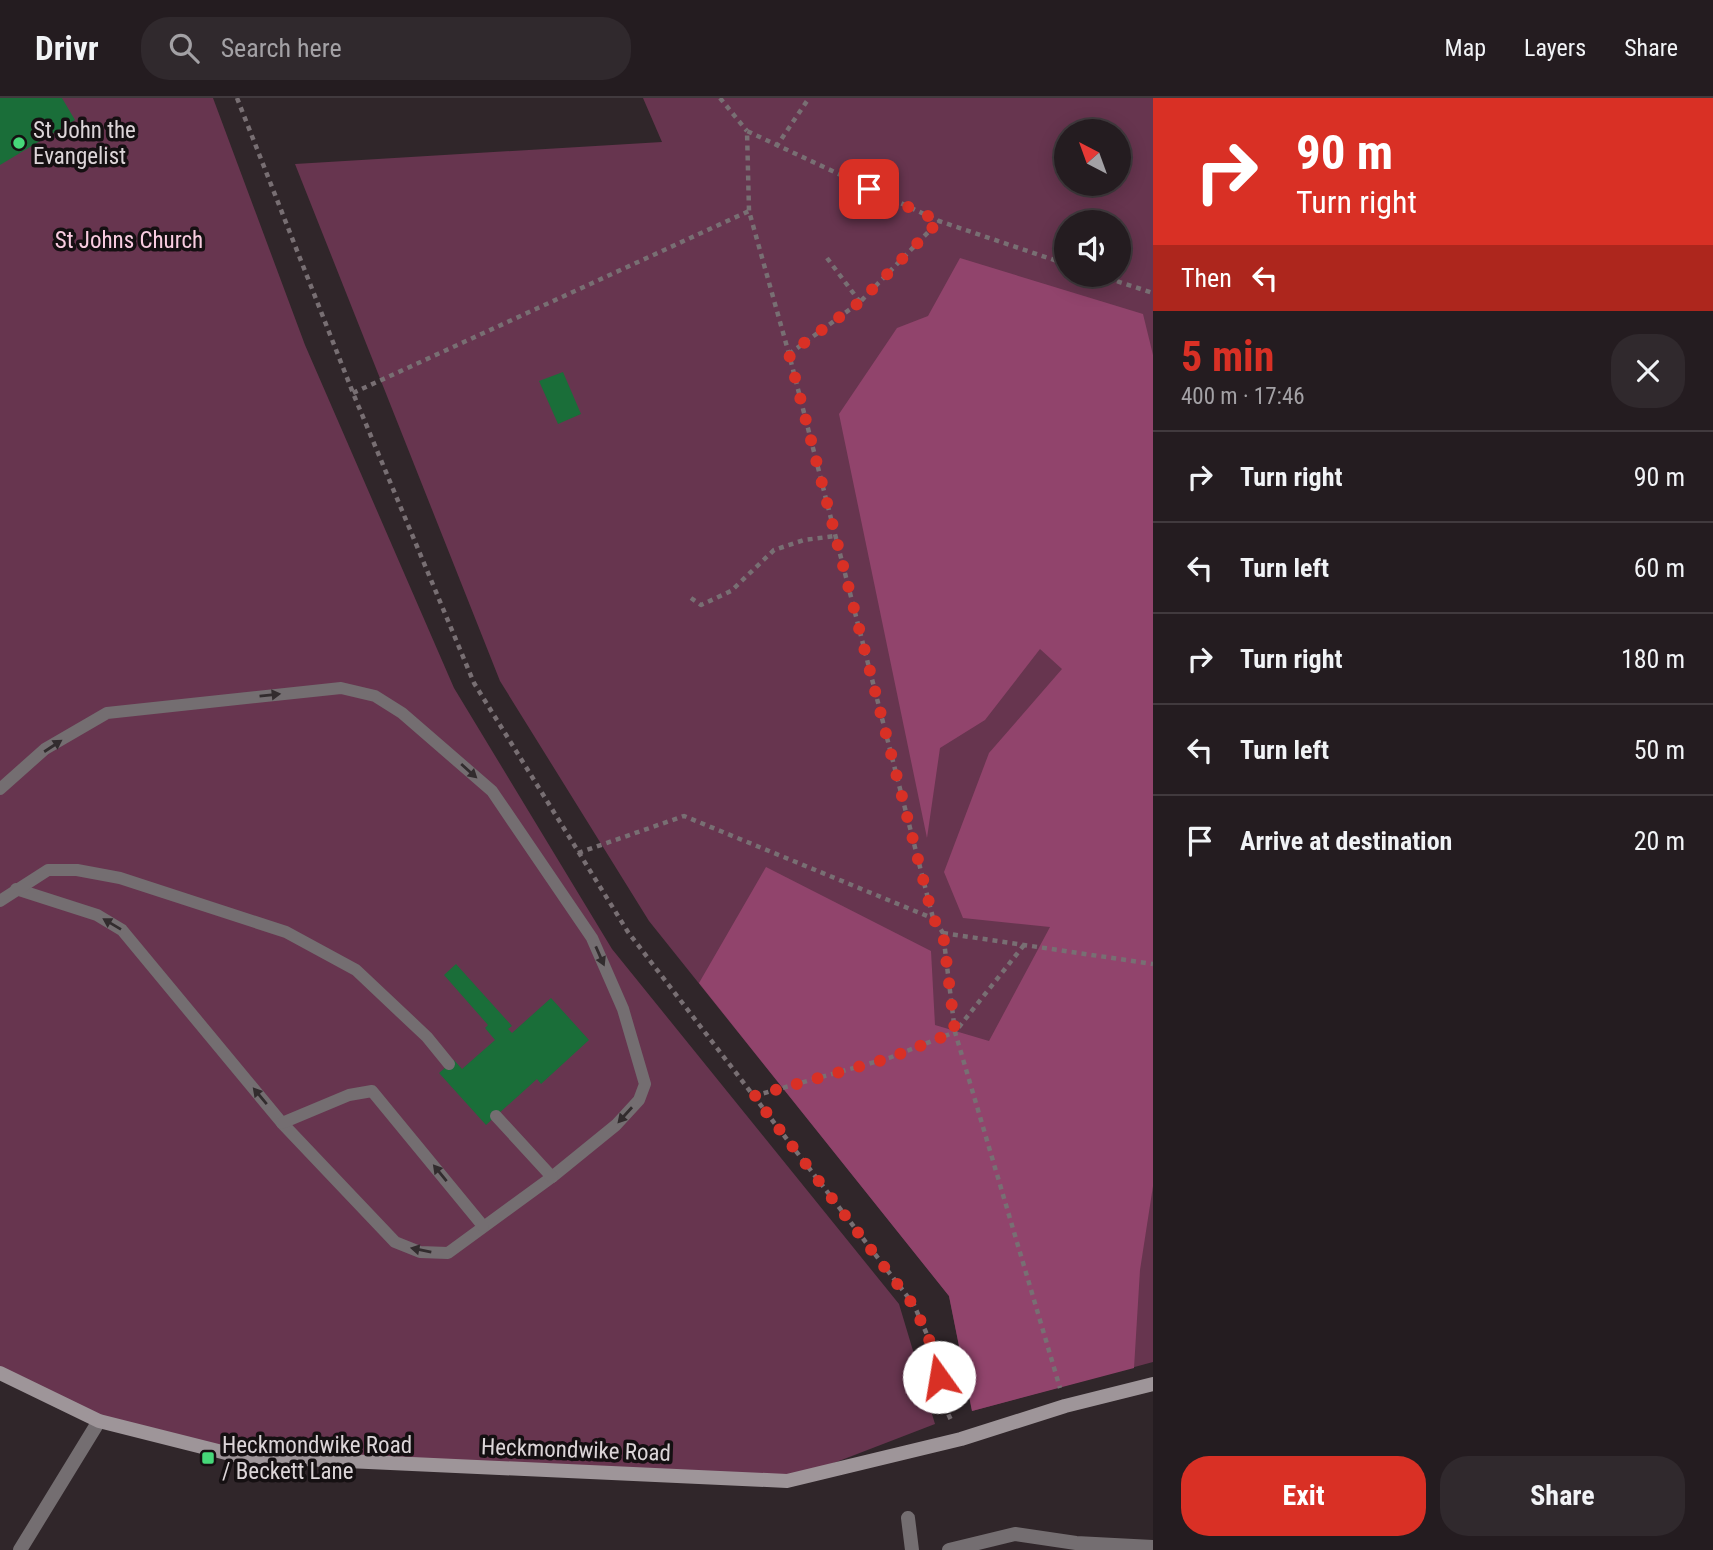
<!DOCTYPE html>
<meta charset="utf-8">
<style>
:root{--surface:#241c20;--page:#30292d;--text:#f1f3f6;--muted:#a3a1a5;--line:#413a3e;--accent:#d93025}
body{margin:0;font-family:"Roboto Condensed",sans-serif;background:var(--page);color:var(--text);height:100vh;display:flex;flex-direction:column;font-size:26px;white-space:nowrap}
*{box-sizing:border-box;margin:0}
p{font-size:23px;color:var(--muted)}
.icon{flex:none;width:38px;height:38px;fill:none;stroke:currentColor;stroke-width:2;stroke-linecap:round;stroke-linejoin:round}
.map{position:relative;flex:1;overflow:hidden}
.drawer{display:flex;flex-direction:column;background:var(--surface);width:560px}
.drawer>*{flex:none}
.banner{background:#d93025;color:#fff;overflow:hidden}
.needle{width:46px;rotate:319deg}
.tools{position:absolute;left:1054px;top:21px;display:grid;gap:14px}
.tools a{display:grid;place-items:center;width:77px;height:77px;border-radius:50%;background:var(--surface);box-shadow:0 4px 18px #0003,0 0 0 2px var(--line);font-size:35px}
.pin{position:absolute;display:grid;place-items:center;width:60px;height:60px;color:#fff;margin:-30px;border-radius:14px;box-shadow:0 4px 10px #0006}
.me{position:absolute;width:77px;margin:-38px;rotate:347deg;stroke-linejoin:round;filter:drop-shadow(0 0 5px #0008)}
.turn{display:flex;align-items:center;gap:24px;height:147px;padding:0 28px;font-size:32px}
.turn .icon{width:91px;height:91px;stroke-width:2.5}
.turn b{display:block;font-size:49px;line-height:60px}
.then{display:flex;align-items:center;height:66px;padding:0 28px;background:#0003;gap:14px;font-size:26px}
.round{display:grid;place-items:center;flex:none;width:74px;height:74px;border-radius:28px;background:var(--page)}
.overview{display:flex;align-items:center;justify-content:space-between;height:119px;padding:0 28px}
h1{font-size:42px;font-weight:700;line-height:52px;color:var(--accent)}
.action{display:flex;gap:14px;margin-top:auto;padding:14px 28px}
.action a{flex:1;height:80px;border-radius:28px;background:var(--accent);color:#fff;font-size:28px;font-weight:700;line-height:80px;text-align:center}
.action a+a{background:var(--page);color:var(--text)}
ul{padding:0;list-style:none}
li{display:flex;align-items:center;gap:21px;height:91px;padding:0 28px;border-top:2px solid var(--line)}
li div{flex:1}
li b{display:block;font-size:26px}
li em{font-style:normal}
header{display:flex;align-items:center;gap:42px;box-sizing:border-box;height:98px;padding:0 35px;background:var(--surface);border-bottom:2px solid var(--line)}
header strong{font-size:33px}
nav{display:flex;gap:38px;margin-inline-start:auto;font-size:24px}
.search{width:490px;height:63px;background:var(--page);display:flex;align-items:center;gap:18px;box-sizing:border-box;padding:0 24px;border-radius:28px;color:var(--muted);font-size:26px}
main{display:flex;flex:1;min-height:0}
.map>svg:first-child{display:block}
.green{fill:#67354f;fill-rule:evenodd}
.forest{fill:#91446c}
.building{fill:#1a6e39}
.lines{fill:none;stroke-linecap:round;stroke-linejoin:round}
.path{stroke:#786f73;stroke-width:4.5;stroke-dasharray:5 5;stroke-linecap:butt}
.service{stroke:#746e71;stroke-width:12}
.minor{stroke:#746e71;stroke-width:14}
.secondary{stroke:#9e9599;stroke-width:14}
.oneway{fill:#322c2e}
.route{stroke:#d93025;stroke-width:12;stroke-dasharray:0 21.6}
.poi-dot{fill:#46d779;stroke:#151012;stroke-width:2.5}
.labels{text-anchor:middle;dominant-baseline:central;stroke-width:7;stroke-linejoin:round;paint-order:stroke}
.poi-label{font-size:23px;fill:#dcd5d8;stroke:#151012;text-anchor:start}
.park-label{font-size:23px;fill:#f9cce0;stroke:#151012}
.street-label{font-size:23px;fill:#dcd5d8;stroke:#151012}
</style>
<header>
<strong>Drivr</strong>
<div class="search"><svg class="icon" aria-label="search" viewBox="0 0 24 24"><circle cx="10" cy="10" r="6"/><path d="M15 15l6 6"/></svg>Search here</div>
<nav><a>Map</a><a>Layers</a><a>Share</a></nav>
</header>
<main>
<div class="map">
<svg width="1153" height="1452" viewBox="0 0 1153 1452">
<rect width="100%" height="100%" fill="#30262a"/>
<!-- green -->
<g class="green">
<path d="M0 0H213L305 247 454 590 612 851 899 1206 935 1326 787 1383 238 1358 99 1323 0 1275Z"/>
<path d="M643 0H1153V1264L972 1313 949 1198 649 823 500 583 295 66 662 44ZM1066 33H1118V86H1066ZM1066 124H1118V177H1066Z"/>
</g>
<!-- forest -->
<path class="forest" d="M960 160 1143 216 1153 257V1088L1140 1172 1134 1270 972 1313 949 1198 699 885 766 769 931 853 935 927 989 943 1050 829 963 820 944 774 989 655 1062 571 1040 551 985 622 940 650 927 740 839 316 897 230 928 218Z"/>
<!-- building -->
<g class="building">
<path d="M0 0H62L75 22 0 67Z"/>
<path d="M563 274 581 316 558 326 539 283Z"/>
<path d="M456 866 512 928 508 931 512 935 551 900 589 942 541 986 537 981 486 1027 439 975 454 962 462 971 495 942 485 930 488 927 444 877Z"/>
</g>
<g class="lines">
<!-- path -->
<g class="path">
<path d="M237 0 353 295 474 585 628 834 914 1207 936 1257 941 1301 952 1324"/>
<path d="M720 0 747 33"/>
<path d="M776 49 809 0"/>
<path d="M827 160 860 204"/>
<path d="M1098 177 1153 195"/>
<path d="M789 256 860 204 939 123"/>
<path d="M353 295 749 113"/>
<path d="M691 500 701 507 731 493 774 452 804 442 835 438"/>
<path d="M578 755 684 718 932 820"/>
<path d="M943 835 1153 866"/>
<path d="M1024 847 955 934 1060 1290"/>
<path d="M754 998 889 960 955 934 943 835 933 820 789 256 749 113 747 33 939 123 1066 166"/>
</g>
<!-- service -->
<g class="service">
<path d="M0 691 45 651 107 615 341 590 375 598 402 615 492 693 592 840 623 911 645 986 639 1002 616 1027 552 1079 448 1155 420 1154 395 1144 282 1025 122 832 97 817 16 791"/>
<path d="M0 803 48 772H77L120 780 286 834 356 872 427 939 449 966"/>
<path d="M496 1018 552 1079"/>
<path d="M282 1025 349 997 372 993 483 1128"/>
</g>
<!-- minor -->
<g class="minor">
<path d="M908 1420 912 1452"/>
<path d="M20 1452 99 1323"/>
<path d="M949 1452 1015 1436 1076 1445 1153 1449"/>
</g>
<!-- secondary -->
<path class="secondary" d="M0 1275 99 1323 238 1358 787 1383 961 1341 1065 1308 1153 1286"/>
</g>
<!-- one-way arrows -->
<defs><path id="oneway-solid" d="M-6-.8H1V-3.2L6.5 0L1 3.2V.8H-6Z" transform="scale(1.75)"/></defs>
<g class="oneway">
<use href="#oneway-solid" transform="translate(270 597) rotate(-6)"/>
<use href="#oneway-solid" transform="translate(53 648) rotate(-33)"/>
<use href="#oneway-solid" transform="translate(469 673) rotate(42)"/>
<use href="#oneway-solid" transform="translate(112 826) rotate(-149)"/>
<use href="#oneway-solid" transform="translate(600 858) rotate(66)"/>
<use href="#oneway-solid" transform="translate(260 998) rotate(-130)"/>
<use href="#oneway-solid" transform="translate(625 1017) rotate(132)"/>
<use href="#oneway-solid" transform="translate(440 1075) rotate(-129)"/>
<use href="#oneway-solid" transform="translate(421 1152) rotate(-169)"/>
</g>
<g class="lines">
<!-- route -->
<path class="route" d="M869 91 939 123 860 204 789 256 933 820 943 835 955 934 890 960 754 998 914 1208 936 1257 939 1279"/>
</g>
<!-- markers -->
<g class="poi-dot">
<circle cx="19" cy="45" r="7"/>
<rect x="201" y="1353" width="14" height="14" rx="3.5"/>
</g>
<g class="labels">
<!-- poi labels -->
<g class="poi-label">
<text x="33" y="32">St John the<tspan x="33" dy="26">Evangelist</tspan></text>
<text x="222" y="1347">Heckmondwike Road<tspan x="222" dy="26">/ Beckett Lane</tspan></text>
</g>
<!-- park labels -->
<g class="park-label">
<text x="129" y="142">St Johns Church</text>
</g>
<!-- street labels -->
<g class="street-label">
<text transform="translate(576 1352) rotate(2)">Heckmondwike Road</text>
</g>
</g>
</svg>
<div class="tools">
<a><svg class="needle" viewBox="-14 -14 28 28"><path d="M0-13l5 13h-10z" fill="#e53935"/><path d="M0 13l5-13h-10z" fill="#a3a1a5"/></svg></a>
<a><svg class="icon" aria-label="sound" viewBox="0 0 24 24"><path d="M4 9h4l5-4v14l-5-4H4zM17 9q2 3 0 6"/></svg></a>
</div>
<div class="pin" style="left:869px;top:91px;background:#d93025"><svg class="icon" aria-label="arrive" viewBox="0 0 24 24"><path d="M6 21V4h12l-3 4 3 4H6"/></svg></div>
<svg class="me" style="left:939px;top:1279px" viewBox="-20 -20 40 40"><circle r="19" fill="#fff"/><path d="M0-13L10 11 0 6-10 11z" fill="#d93025"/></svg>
</div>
<section class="drawer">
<div class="banner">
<div class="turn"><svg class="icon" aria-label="right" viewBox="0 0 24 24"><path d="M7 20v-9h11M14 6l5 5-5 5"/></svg><div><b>90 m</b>Turn right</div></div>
<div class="then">Then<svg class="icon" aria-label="left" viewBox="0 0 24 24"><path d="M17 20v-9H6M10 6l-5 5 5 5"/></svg></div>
</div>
<div class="overview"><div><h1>5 min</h1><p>400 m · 17:46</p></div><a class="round"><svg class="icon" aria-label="close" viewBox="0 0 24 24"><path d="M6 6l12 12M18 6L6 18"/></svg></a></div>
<ul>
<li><svg class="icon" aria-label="right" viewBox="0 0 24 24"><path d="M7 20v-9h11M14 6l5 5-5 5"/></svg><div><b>Turn right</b></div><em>90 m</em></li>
<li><svg class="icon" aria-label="left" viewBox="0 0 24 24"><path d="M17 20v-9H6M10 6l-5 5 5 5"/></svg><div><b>Turn left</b></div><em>60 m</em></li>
<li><svg class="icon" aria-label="right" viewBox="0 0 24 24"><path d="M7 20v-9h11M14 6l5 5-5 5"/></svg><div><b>Turn right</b></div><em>180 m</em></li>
<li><svg class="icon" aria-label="left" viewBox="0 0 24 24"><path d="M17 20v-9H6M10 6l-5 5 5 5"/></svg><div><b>Turn left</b></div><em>50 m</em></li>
<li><svg class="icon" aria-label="arrive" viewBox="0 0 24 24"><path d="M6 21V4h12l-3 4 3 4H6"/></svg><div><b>Arrive at destination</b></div><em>20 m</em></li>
</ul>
<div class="action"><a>Exit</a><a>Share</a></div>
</section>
</main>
